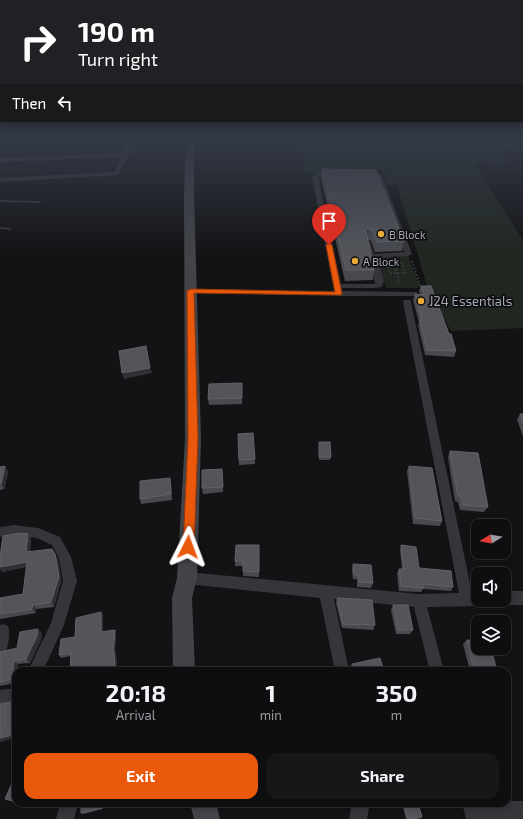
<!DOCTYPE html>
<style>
:root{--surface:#0e0e10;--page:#171719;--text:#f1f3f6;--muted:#9b9c9f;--line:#2e2e30;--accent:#ea580c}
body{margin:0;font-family:"Exo 2",sans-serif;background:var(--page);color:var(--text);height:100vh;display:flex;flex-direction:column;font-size:15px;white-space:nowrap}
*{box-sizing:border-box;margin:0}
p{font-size:13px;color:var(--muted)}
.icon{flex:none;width:22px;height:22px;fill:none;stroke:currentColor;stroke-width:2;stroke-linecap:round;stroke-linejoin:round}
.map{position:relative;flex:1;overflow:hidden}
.panel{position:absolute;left:12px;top:667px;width:499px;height:140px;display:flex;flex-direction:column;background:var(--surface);border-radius:12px;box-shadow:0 2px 6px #0003,0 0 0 1px var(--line)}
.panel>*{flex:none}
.guide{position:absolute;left:0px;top:0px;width:523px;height:122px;box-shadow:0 2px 6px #0003,0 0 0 1px var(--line);background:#202124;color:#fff;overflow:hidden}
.needle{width:26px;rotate:259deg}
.controls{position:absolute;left:471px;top:519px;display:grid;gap:8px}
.controls a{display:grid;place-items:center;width:40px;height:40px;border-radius:8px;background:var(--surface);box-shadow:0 2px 6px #0003,0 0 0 1px var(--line);font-size:20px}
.pin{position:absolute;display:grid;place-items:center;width:34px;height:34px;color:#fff;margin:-41px -17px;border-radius:50% 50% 50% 0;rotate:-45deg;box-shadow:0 0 4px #0007}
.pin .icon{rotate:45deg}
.me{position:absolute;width:44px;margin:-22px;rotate:3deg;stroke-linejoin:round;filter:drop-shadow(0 0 3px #0008)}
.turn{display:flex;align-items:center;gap:14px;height:84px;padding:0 12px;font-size:18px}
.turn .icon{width:52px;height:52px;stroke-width:2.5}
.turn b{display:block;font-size:28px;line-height:34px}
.then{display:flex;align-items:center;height:38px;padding:0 12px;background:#0003;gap:8px;font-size:15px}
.eta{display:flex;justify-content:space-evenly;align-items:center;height:68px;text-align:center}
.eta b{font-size:24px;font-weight:700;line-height:28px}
.action{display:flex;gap:8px;margin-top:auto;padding:8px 12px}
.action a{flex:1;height:46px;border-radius:12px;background:var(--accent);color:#fff;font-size:16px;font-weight:700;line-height:46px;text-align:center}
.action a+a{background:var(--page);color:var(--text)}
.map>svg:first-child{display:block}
.green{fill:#202720}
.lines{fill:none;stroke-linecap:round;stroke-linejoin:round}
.path{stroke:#3b3c41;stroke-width:2;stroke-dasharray:1.5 2;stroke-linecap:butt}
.lane{fill:#35353a;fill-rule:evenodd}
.street{fill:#35353a;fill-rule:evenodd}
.secondary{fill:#434449;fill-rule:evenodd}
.wall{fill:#494a50}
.shaded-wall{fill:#2f3034}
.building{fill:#53555a;stroke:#606268}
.route{fill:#ea580c;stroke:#983908}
.poi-dot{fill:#e7aa39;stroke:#0e0e10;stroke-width:1.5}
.labels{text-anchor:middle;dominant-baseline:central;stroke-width:3.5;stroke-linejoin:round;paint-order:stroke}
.far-poi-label{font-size:11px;fill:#a6aab4;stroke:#0e0e10;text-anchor:start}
.poi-label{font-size:13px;fill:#a6aab4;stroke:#0e0e10;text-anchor:start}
</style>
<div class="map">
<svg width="523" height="819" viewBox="0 0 523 819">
<rect width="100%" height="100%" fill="#131315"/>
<!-- green -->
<g class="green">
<path d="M299 142H523V152L503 151 510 165 474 163 523 241V328L451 331 427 286 397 185H387L382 171H390L396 185 392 170 304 173Z"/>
<path d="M383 256H408L420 287 417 288H386L377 260Z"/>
</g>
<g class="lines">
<!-- path -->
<g class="path">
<path d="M399 260 401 261 405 273H390L386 261Z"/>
<path d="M412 261 421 288"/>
<circle cx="395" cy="267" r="2.5"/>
<path d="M396 269 399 281 396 285"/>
</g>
<!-- lane -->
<g class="lane">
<path d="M0 200 40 201 42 202 40 203 0 202Z"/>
<path d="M0 227 10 228 12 229 10 230 0 229Z"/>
<path d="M367 241 370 242 375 256 374 257 371 256 366 242Z"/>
</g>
<!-- street -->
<g class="street">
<path d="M125 142H131L129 155 118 175 0 182V178L114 172 122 157 0 162V158L124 153Z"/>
<path d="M319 172H334L337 174 334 176 318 177 341 284H375L369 256 370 254 404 252 377 177 364 175V173L379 174 382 176 412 254 408 256 377 258 384 281 382 287 375 288H342V291L414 292H417V296H339L188 293 187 291 191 289 334 291 312 176Z"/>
<path d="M404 300H410L411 302 472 593 478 592V600H484L483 604 478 606 427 607 444 671H430L414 607 334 599 349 671H335L320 598 187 584 182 582 180 578 182 574 187 572 419 594 459 593 403 302Z"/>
<path d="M14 525 38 528 60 537 71 557 77 581 64 625 43 671H28L51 623 63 581 59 558 52 545 37 538 14 535 0 537V527Z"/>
<path d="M504 591H523V605H504L499 603 498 600H504Z"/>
<path d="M3 624 8 626C11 634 8 646 5 654L0 656V625Z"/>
<path d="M16 688V704L0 706V690Z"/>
<path d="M507 801H523V819H466L462 803H507Z"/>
<path d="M60 803H78L74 819H56Z"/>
<path d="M352 803H370L367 819H349Z"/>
</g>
<!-- secondary -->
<g class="secondary">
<path d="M186 142H194V193L201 439 197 578 192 598 195 671H173L172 598 177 578 185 439 184 193Z"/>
<path d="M190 803H216L220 819H194Z"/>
</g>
</g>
<!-- wall -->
<g class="wall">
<path d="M322 169 404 241 402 251 375 252 371 241 368 239 374 270 373 280 345 281 321 178Z"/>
<path d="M421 286 449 334 456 351 454 357 425 355 418 325 419 322 413 300 415 294 421 295 419 291Z"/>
<path d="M242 383V404L209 405 208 399Z"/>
<path d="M520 414H523V437L517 419Z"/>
<path d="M253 433 255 464 239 465 238 434Z"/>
<path d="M319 442 331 457 330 460H319Z"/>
<path d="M450 451 488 507 484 512 460 510 458 502 455 501 448 457Z"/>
<path d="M5 466 8 472 4 489 0 490V467Z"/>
<path d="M409 466 442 521 440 526 413 524 407 471Z"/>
<path d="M222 469 223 492 203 494 202 488Z"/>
<path d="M171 483 172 500 141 504 140 499Z"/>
<path d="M28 534 31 539 30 552 58 558 61 581 54 607 36 609V613L0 619V598L23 594 26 567 2 572Z"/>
<path d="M259 545V577L243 576V566H235V561Z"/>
<path d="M401 545 419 568 453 587 451 591 423 589 421 592 399 591 397 573 399 569H402L400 550Z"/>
<path d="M353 564 373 583 371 588 357 587V579H353L352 569Z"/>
<path d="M337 598 375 625 373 630 342 628 336 603Z"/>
<path d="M393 605 413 630 410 634H396L391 610Z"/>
<path d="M101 612 103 615V631L115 630 116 633 115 652 116 654 117 671H70V656L61 658 59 655 75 637Z"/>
<path d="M42 633 41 640 30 663 18 664 17 671H16V683L0 686V652L17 648Z"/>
<path d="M467 640 497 671H470L463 644Z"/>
<path d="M81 803H103V809L83 814 81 813Z"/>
<path d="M402 803H418L422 817 417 819H406Z"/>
</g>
<!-- shaded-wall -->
<g class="shaded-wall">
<path d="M369 229 367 239 366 230Z"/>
<path d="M150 368 152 373 124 379 122 373Z"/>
<path d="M5 466 8 472 4 489 1 484Z"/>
<path d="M170 478 171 483 172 500 171 494Z"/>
<path d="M28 534 31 539 29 557 26 552Z"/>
<path d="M52 549 58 558 61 581 54 607 51 602Z"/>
<path d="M27 562 30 566 2 572 0 569V567Z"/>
<path d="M33 605 36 609V613L32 609Z"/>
<path d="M101 612 103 615V635L101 632Z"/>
<path d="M38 629 42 633 41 640 30 663 26 659Z"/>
<path d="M115 630 116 633 115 652 116 654 117 671H115L113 652Z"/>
<path d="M14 661 18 664 17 671H16V683L12 679Z"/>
<path d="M16 700V738L0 742V738Z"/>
<path d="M26 803H31L30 806 25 804Z"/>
<path d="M102 803H103V809L102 808Z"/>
</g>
<!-- building -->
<g class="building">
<path d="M322 169 376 170 404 241 377 242 373 231 369 229 366 230 374 270H346Z"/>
<path d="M421 286H431L449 334H451L456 351 427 350 420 320H422L415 294 424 295Z"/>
<path d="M146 346 150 368 122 373 119 351Z"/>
<path d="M242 383V398L208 399 209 384Z"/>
<path d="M520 414H523V422Z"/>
<path d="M253 433 255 459 239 460 238 434Z"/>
<path d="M319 442H330L331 457H319Z"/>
<path d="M450 451 478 453 488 507 463 505 461 496H458Z"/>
<path d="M5 466 1 484H0V467Z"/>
<path d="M409 466 432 468 442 521 415 518Z"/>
<path d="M222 469 223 487 202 488V470Z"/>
<path d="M170 478 171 494 140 499V481Z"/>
<path d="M20 533 28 534 26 552 52 549 55 554 59 577 51 602 33 605 32 609 0 614V598L23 594 27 562 0 567V557L3 536Z"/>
<path d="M236 545H259V572L243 571V561H235Z"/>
<path d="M401 545 416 547 419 568 451 571 453 587 423 584V588L401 586 399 569H404Z"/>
<path d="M353 564 371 565 373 583 359 582 358 575 354 574Z"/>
<path d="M337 598 372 600 375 625 343 624Z"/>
<path d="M393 605H408L413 630H398Z"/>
<path d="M101 612V632L115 630 113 652 114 651 115 671H70L71 653 59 655 61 639 75 637 76 618Z"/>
<path d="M38 629 37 636 26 659 14 661 12 679 0 682V652L17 648 20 632Z"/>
<path d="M467 640H478V648H491L497 671H474Z"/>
<path d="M380 658 384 671H349L348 668 352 667V664Z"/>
<path d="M157 667V671H146V668Z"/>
<path d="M16 700 12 735 0 738V704L12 702Z"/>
<path d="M16 774V802L5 799Z"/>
<path d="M81 803H102V808L81 813Z"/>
<path d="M403 803H418L422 817 414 819H408Z"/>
</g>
<!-- sky -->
<linearGradient id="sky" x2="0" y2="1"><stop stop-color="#0a0a0c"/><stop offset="0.55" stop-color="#333946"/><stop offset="1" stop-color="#333946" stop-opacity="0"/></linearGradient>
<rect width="523" height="256" fill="url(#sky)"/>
<!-- route -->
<path class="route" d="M329 243 332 245 342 294 341 295 194 293 198 439 194 547 192 551 188 553 184 551 183 547 188 439 187 291 191 289 335 292 326 245Z"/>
<!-- markers -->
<g class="poi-dot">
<circle cx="381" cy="234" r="4"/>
<circle cx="355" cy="261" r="4"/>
<circle cx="421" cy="301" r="4"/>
</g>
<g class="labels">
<!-- far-poi labels -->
<g class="far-poi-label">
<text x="389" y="234">B Block</text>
<text x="363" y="261">A Block</text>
</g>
<!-- poi labels -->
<g class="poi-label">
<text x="429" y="301">J24 Essentials</text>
</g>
</g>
</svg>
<div class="controls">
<a><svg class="needle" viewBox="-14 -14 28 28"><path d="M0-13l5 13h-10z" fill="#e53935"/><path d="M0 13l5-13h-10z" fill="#9b9c9f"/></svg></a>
<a><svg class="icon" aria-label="sound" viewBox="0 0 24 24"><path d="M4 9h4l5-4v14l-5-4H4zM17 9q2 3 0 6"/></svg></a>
<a><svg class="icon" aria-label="layers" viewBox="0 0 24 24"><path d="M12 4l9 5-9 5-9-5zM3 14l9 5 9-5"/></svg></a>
</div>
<div class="pin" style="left:329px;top:245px;background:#d93025"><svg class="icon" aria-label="arrive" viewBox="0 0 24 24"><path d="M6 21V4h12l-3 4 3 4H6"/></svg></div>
<svg class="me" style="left:188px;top:547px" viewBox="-20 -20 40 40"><path d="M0-17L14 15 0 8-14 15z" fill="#ea580c" stroke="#fff" stroke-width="4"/></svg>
<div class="guide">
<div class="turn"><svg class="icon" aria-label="right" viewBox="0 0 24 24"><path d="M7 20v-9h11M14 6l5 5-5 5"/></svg><div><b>190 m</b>Turn right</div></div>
<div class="then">Then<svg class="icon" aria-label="left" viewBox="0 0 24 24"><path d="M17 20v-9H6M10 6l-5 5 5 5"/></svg></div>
</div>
<section class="panel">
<div class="eta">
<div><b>20:18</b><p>Arrival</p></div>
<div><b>1</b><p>min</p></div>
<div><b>350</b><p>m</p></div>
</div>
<div class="action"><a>Exit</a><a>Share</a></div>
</section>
</div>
